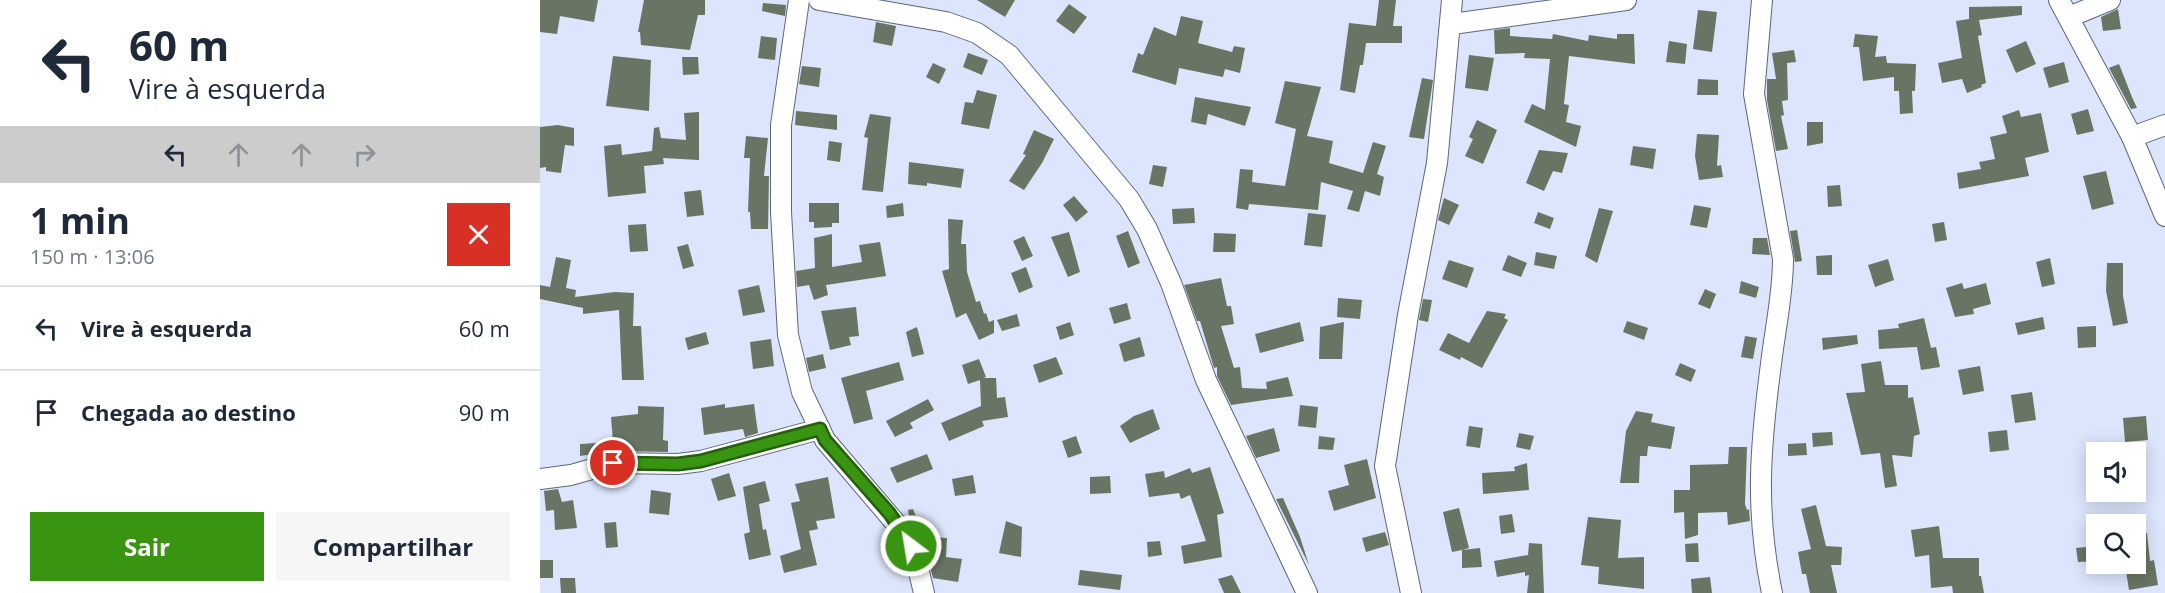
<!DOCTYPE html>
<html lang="pt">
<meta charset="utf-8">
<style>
:root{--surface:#fff;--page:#f6f6f7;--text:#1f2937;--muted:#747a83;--line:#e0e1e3;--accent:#399511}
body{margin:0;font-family:"Open Sans",sans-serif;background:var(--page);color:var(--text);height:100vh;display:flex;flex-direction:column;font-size:22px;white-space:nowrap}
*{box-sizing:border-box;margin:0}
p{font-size:20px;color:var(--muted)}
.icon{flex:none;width:33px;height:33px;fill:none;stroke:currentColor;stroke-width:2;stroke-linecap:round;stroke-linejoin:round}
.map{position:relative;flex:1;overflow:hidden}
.drawer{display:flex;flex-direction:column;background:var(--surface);width:540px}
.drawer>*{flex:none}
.banner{background:#fff;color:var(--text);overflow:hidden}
.controls{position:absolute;left:1546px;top:442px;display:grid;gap:12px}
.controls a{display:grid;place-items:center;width:60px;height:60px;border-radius:0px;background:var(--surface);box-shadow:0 3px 15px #0003;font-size:30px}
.pin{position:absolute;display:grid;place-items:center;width:51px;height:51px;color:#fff;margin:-26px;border:3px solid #fff;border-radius:50%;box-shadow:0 2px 6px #0007}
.me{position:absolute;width:66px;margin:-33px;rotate:329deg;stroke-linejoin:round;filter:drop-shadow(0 0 4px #0008)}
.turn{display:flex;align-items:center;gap:21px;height:126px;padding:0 30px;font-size:27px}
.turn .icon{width:78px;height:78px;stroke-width:2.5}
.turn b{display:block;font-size:42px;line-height:51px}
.lanes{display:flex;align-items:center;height:57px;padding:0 30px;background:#0003;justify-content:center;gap:30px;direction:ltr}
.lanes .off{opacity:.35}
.round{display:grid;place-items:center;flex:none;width:63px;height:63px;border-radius:0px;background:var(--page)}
.summary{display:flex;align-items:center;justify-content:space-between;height:102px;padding:0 30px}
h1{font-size:36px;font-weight:700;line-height:45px}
.cta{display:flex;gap:12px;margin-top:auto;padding:12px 30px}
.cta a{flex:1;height:69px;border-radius:0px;background:var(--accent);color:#fff;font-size:24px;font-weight:700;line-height:69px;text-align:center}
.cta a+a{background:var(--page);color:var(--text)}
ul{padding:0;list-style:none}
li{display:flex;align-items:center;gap:18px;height:84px;padding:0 30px;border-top:2px solid var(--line)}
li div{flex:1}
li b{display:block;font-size:22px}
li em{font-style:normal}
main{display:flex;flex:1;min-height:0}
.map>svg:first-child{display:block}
.building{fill:#687564}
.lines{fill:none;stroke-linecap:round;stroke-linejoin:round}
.minor-casing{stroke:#5e6679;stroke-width:22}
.minor{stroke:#fff;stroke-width:20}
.route-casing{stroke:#25610b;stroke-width:15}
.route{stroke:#399511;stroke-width:10}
</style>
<main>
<section class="drawer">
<div class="banner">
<div class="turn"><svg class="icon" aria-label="left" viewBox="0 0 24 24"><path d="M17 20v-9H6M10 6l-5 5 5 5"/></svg><div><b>60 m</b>Vire à esquerda</div></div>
<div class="lanes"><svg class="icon" aria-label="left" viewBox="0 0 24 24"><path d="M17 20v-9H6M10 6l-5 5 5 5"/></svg><svg class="icon off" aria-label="ahead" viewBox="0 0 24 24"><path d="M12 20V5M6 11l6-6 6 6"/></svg><svg class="icon off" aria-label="ahead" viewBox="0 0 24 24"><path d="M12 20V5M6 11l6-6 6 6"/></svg><svg class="icon off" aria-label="right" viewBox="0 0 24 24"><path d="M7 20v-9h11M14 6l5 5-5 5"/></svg></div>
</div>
<div class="summary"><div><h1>1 min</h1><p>150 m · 13:06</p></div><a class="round" style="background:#d93025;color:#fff"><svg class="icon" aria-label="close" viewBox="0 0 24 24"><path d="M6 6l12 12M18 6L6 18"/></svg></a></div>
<ul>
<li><svg class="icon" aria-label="left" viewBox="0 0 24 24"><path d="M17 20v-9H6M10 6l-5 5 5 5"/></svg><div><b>Vire à esquerda</b></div><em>60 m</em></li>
<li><svg class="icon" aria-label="arrive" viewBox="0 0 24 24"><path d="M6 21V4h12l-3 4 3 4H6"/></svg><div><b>Chegada ao destino</b></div><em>90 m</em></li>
</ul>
<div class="cta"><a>Sair</a><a>Compartilhar</a></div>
</section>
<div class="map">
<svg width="1625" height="593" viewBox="0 0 1625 593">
<rect width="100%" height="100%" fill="#dce5fb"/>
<!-- building -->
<g class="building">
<path d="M0 0H58L54 22 20 16 17 34 0 32Z"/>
<path d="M104 0H165V15H158L150 50 101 45 100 32H98Z"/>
<path d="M437 0H475L465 17Z"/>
<path d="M839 0H856L853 26H862V43H826L823 65H820L815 93 800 90 809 23 836 26Z"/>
<path d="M223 3 246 5 245 16 222 11Z"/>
<path d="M529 4 547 17 534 34 516 21Z"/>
<path d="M1482 6V15L1439 20 1442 35 1438 36 1446 83 1441 85 1442 87 1427 93 1422 79 1402 83 1398 63 1422 58 1416 21 1429 19V7Z"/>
<path d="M1578 9 1581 29 1563 31 1561 17Z"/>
<path d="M1158 10 1177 12 1172 52 1153 49Z"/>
<path d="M641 16 663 21 658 43 692 52 694 46 705 48 700 73 685 69 683 77 639 68 636 85 592 72 598 53 603 55 614 27 636 36Z"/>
<path d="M336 22 356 26 352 46 333 42Z"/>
<path d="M970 28V36L1012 39 1013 34 1048 41 1049 35 1077 39V34H1094L1095 64 1029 56 1024 104 1029 105 1026 122 1041 126 1036 147 984 122 992 104 1005 110 1010 59 984 58 985 53 955 54 954 30Z"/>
<path d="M1315 34 1338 36 1335 57 1346 56 1347 63 1376 64 1375 91H1372L1373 113 1360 114 1359 91H1354V77L1323 81 1319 47H1313Z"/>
<path d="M221 36 237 38 235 60 218 58Z"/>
<path d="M1129 41 1147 44 1145 64 1126 62Z"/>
<path d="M1486 41 1496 64 1476 73 1466 50Z"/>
<path d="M1254 50 1256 62 1247 63 1248 100 1242 101 1244 115 1241 116 1248 149 1236 151 1227 100V79H1236L1232 53Z"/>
<path d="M428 53 448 60 442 75 423 67Z"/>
<path d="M929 55 954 58 948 91 925 88Z"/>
<path d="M73 56 111 60 109 111 66 106Z"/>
<path d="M142 57H158L159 74 143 75Z"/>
<path d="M1524 62 1529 82 1509 88 1503 68Z"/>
<path d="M393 63 406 69 399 84 386 77Z"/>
<path d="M1579 64 1592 97 1597 108 1591 109 1569 68Z"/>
<path d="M262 66 281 68 279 87 259 84Z"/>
<path d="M882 78 893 80 884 139 869 137Z"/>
<path d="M1158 79 1178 80V95H1157Z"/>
<path d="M745 81 781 87 767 136 793 141 789 163 823 173 833 142 846 146 837 174 844 177 840 196 825 191 819 212 807 209 813 191 781 182 778 210 709 204 708 210 696 208 700 169 713 170 712 182 745 186 756 129 735 123Z"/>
<path d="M437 90 457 95 449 129 421 124 425 102 433 103Z"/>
<path d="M655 97 711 107 705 126 668 114 666 125 651 122Z"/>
<path d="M1548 109 1554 131 1537 135 1531 114Z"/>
<path d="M1479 110 1481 117 1501 113 1509 152 1485 158 1489 176 1419 189 1417 173 1441 169 1439 162 1455 159 1450 137 1467 133 1462 116Z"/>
<path d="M256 111 297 115V130L255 125Z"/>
<path d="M159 112V160L123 158 124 164 104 166 106 193 68 197 64 146 81 144 82 155 112 151 114 128 119 127 121 138 146 140 144 113Z"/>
<path d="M330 114 351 117 343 192 322 190 328 138 324 137Z"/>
<path d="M937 120 957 130 943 164 925 156 933 139 929 137Z"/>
<path d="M1267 122H1283V143L1267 146Z"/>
<path d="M18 125 34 128V146L25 145 21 173 6 171V167L0 168V127Z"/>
<path d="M494 130 514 139 502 163 484 190 469 181 486 155 483 154Z"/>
<path d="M1157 134 1179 135 1177 166 1181 165 1183 177 1159 180 1155 156Z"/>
<path d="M206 136 228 138 224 176H229L228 229H211L210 212H208L210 158H204Z"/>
<path d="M289 141 302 143 300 162 287 160Z"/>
<path d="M1093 146 1116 149 1113 169 1090 165Z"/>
<path d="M999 150 1028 153 1022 173 1013 171 1004 191 986 183Z"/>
<path d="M369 162 424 169 421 188 387 183V186L368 184Z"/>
<path d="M613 165 627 167 623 187 609 184Z"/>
<path d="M1566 171 1574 204 1552 210 1543 176Z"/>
<path d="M1300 185 1302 206 1288 207 1287 186Z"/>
<path d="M161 190 164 215 147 217 144 192Z"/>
<path d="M534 196 548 212 536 222 523 205Z"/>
<path d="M904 198 919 205 909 225 898 220Z"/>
<path d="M269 203H299V223H292V227L274 228V222H269Z"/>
<path d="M363 203 364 216 347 218 346 206Z"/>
<path d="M1154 205 1171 208 1167 228 1150 225Z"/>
<path d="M654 208 655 223 633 224 632 209Z"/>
<path d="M1059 208 1073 211 1057 263 1045 256Z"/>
<path d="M998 212 1014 218 1010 229 994 223Z"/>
<path d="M768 213 786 215 782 247 764 245Z"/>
<path d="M408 219 423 220 421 244H426L427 272 436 302 440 301 444 314 446 313 449 322 454 320V333L439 340 426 313 416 318 402 271 409 269Z"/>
<path d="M1404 222 1407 240 1395 242 1392 224Z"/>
<path d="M106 224 108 251 90 252 88 225Z"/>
<path d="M1257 230 1262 261 1255 262 1250 231Z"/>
<path d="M588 231 600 263 588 268 576 236Z"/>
<path d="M529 232 540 272 528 277 511 237Z"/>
<path d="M674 233 696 234 695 252H673Z"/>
<path d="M292 234V267L322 262 319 245 340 242 346 276 286 285 288 295 274 300 269 285 257 287 256 271 275 268 274 238Z"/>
<path d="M484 236 493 256 482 261 473 241Z"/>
<path d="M1213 238H1227L1230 255 1212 254Z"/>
<path d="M148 244 154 266 143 269 137 247Z"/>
<path d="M996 252 1017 256 1014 269 994 265Z"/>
<path d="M968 255 987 263 981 277 962 270Z"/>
<path d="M1292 255V275H1277L1276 256Z"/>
<path d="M16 257 31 260 26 288 36 290 35 297 75 292 94 293 93 326H101L104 380H82L79 310 43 314V308L0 299V285L10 287Z"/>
<path d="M1510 258 1515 284 1502 287 1496 262Z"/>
<path d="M1348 259 1354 280 1335 287 1328 265Z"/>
<path d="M909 260 934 268 927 288 902 279Z"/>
<path d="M1567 263H1583V296L1588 323 1573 326 1566 291Z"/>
<path d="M486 267 493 287 479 293 471 273Z"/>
<path d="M681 278 687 306H691L694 324 681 326 694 368 700 367 702 388 727 389 726 382 748 377 753 396 691 405 677 376V367L674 368 660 321H657L644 285Z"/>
<path d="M1201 281 1219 287 1216 298 1199 293Z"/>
<path d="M1422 283 1424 289 1446 283 1451 304 1433 309 1434 314 1415 317 1406 288Z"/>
<path d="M219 285 225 312 203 316 198 290Z"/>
<path d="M1165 289 1176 294 1170 309 1158 304Z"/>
<path d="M798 298 822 300 820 319 797 317Z"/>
<path d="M883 299 892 300 888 322 879 320Z"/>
<path d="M587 303 591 319 574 324 569 308Z"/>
<path d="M316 307 319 336 309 337 311 345 290 350 281 311Z"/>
<path d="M947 311 966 314 964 318 968 320 942 368 921 357 920 360 899 350 908 333 929 343Z"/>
<path d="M477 314 480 326 462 331 457 320Z"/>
<path d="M1503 317 1505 329 1478 335 1475 323Z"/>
<path d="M1384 318 1391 348 1396 347 1400 367 1381 370 1377 347 1339 349 1338 330 1359 328 1358 324Z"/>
<path d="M1087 321 1108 328 1104 340 1083 332Z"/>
<path d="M530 322 534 335 520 340 516 327Z"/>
<path d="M760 322 764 341 720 353 715 334Z"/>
<path d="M804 322 802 359H779L780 327Z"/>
<path d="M1556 326V347L1538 348 1537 327Z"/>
<path d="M377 327 384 354 372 357 366 332Z"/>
<path d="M166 332 169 344 148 350 145 338Z"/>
<path d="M1317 335 1318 344 1283 350 1282 338Z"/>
<path d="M1205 336 1217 338 1213 359 1201 357Z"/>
<path d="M600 337 605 356 584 362 579 344Z"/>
<path d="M231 339 234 366 213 369 210 342Z"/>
<path d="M283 354 286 368 269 372 266 358Z"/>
<path d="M516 357 523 374 499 383 493 365Z"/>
<path d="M439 359 446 377 443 378H456L457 398 465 397 468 417 442 421 444 426 409 441 401 423 441 406 440 380 428 384 422 365Z"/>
<path d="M1341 361 1345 385H1368V398L1373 397 1380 434 1374 436 1372 457 1352 455 1357 486 1345 488 1340 453 1321 455 1306 393 1325 392 1321 364Z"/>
<path d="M359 362 364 380 326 391 333 419 314 424 301 378Z"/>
<path d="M1140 363 1156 370 1151 382 1135 375Z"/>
<path d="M1440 366 1444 391 1423 395 1418 370Z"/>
<path d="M1492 392 1496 420 1475 423 1471 395Z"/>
<path d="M388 399 394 410 370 423 373 428 355 437 346 421Z"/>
<path d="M185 404V408L214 404 218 433 205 437 203 429 164 435 161 408Z"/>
<path d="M760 405 778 407 776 428 758 426Z"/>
<path d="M98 406 124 407 123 440 128 441V452L73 451 40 456V444L73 442 71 417 98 414Z"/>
<path d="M613 409 620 429 590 443 580 426 594 416Z"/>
<path d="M1096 411 1113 414 1111 422 1135 427 1131 449 1108 446 1107 456H1100L1099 483H1080L1086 431Z"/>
<path d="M1606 416 1608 440 1585 442 1583 418Z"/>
<path d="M929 426 943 428 940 448 926 446Z"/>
<path d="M734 428 740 451 716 458 706 436Z"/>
<path d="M1467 430 1469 450 1450 452 1448 432Z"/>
<path d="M1292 432 1293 445 1273 447 1272 433Z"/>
<path d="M979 433 994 436 990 450 976 447Z"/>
<path d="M536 436 542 453 528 458 522 441Z"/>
<path d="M779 436 795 438 793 450 778 449Z"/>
<path d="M1266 443 1267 455 1248 456V444Z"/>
<path d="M1189 447H1207L1205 504 1207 510 1209 509 1210 521 1188 525 1187 512 1158 513V535L1145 539 1144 512 1134 513V490H1150V465L1188 464Z"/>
<path d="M387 454 393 469 357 483 350 468Z"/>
<path d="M827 459 836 498 794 511 788 491 809 485 804 465Z"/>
<path d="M987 463 989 490 943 494 942 473 975 471 974 467Z"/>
<path d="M670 467 684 513 677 515 682 557 644 564 641 546 666 541 650 495 641 499 639 493 609 497 605 474 624 471 625 478 650 468 652 473Z"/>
<path d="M189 473 196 496 178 501 171 479Z"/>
<path d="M433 475 436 493 415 496 412 479Z"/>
<path d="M570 476 571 493 550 494V477Z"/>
<path d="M288 477 295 518 276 521 278 529 269 531 277 565 244 573 240 556 261 549 251 503 260 501 255 484Z"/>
<path d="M225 481 230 501 219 504 223 530 226 529 231 555 209 560 204 534 210 532 203 487Z"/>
<path d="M18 489 22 502 33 500 37 528 15 530 14 510 6 511 4 491Z"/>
<path d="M111 490 131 493 129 515 109 513Z"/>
<path d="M743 498 760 537 769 565 736 499Z"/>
<path d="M1276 505 1286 546 1302 547 1301 565H1291L1297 593H1270L1266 574H1262L1258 552 1271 549 1261 509Z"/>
<path d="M919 508 929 548 922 550 940 548 942 567 922 568V550L912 552 903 512Z"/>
<path d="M373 509 384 537 407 538 406 557 422 559 418 582 393 578 387 554 370 521 368 510Z"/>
<path d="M972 514 975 532 961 534 959 516Z"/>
<path d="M1048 517 1081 520 1078 558 1104 557V589L1058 584 1059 567 1041 565Z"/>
<path d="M466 521 482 527 481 557 459 553Z"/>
<path d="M76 522 78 547 66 548 64 523Z"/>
<path d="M1399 526 1403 558H1439V576H1441L1444 593H1413L1412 586 1391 588 1389 555 1375 557 1371 530Z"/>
<path d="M845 532 849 545 826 552 822 538Z"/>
<path d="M1607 533 1610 561 1614 560 1618 585 1589 590 1585 565 1596 564V534Z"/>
<path d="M620 541 622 555 608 557 607 542Z"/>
<path d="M989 543 1002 544 1004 593H987L989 575 985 576V572L957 577 954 561 988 555Z"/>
<path d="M1158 543 1159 562H1146L1145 544Z"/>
<path d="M1557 546V561L1538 562 1536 548Z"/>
<rect x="0" y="560" width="13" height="18"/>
<path d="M540 570 582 575 580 590 538 585Z"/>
<path d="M692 575 701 593H684L678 579Z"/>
<path d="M1170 577 1172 593H1152L1151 579Z"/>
<path d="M20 578H35L36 593H21Z"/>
</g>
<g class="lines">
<defs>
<g id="minor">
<path d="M259 0 241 125V212L248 335 262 392 285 440 365 534 376 559 384 593"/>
<path d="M279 0 406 22 437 33 469 55 589 199 607 229 631 283 666 380 767 593"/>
<path d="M1222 0 1214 94 1243 259C1243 295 1235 329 1231 364 1220 447 1215 511 1232 593"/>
<path d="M1519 0 1592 137 1625 216"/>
<path d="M1529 17 1570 0"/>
<path d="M912 24 1086 0"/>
<path d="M1592 137 1625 125"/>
<path d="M0 479 31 475 73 463 138 464 161 461 280 429"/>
<path d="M871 593 845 466 868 315 897 163 912 0"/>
</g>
</defs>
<!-- minor casing -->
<use href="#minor" class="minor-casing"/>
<!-- minor -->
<use href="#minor" class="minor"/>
</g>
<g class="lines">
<defs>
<path id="route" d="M73 463 138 464 161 461 280 429 285 440 350 514 371 546"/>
</defs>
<!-- route casing -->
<use href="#route" class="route-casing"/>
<!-- route -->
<use href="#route" class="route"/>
</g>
</svg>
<div class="controls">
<a><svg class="icon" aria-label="sound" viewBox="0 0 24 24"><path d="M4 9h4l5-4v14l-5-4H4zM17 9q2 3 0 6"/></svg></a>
<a><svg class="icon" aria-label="search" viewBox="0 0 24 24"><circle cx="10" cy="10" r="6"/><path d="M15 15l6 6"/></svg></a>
</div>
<div class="pin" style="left:73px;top:463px;background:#d93025"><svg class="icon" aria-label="arrive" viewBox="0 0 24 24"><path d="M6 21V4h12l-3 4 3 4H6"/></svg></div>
<svg class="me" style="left:371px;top:546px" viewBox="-20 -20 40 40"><circle r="17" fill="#399511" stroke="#fff" stroke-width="3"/><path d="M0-11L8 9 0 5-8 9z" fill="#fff"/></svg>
</div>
</main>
